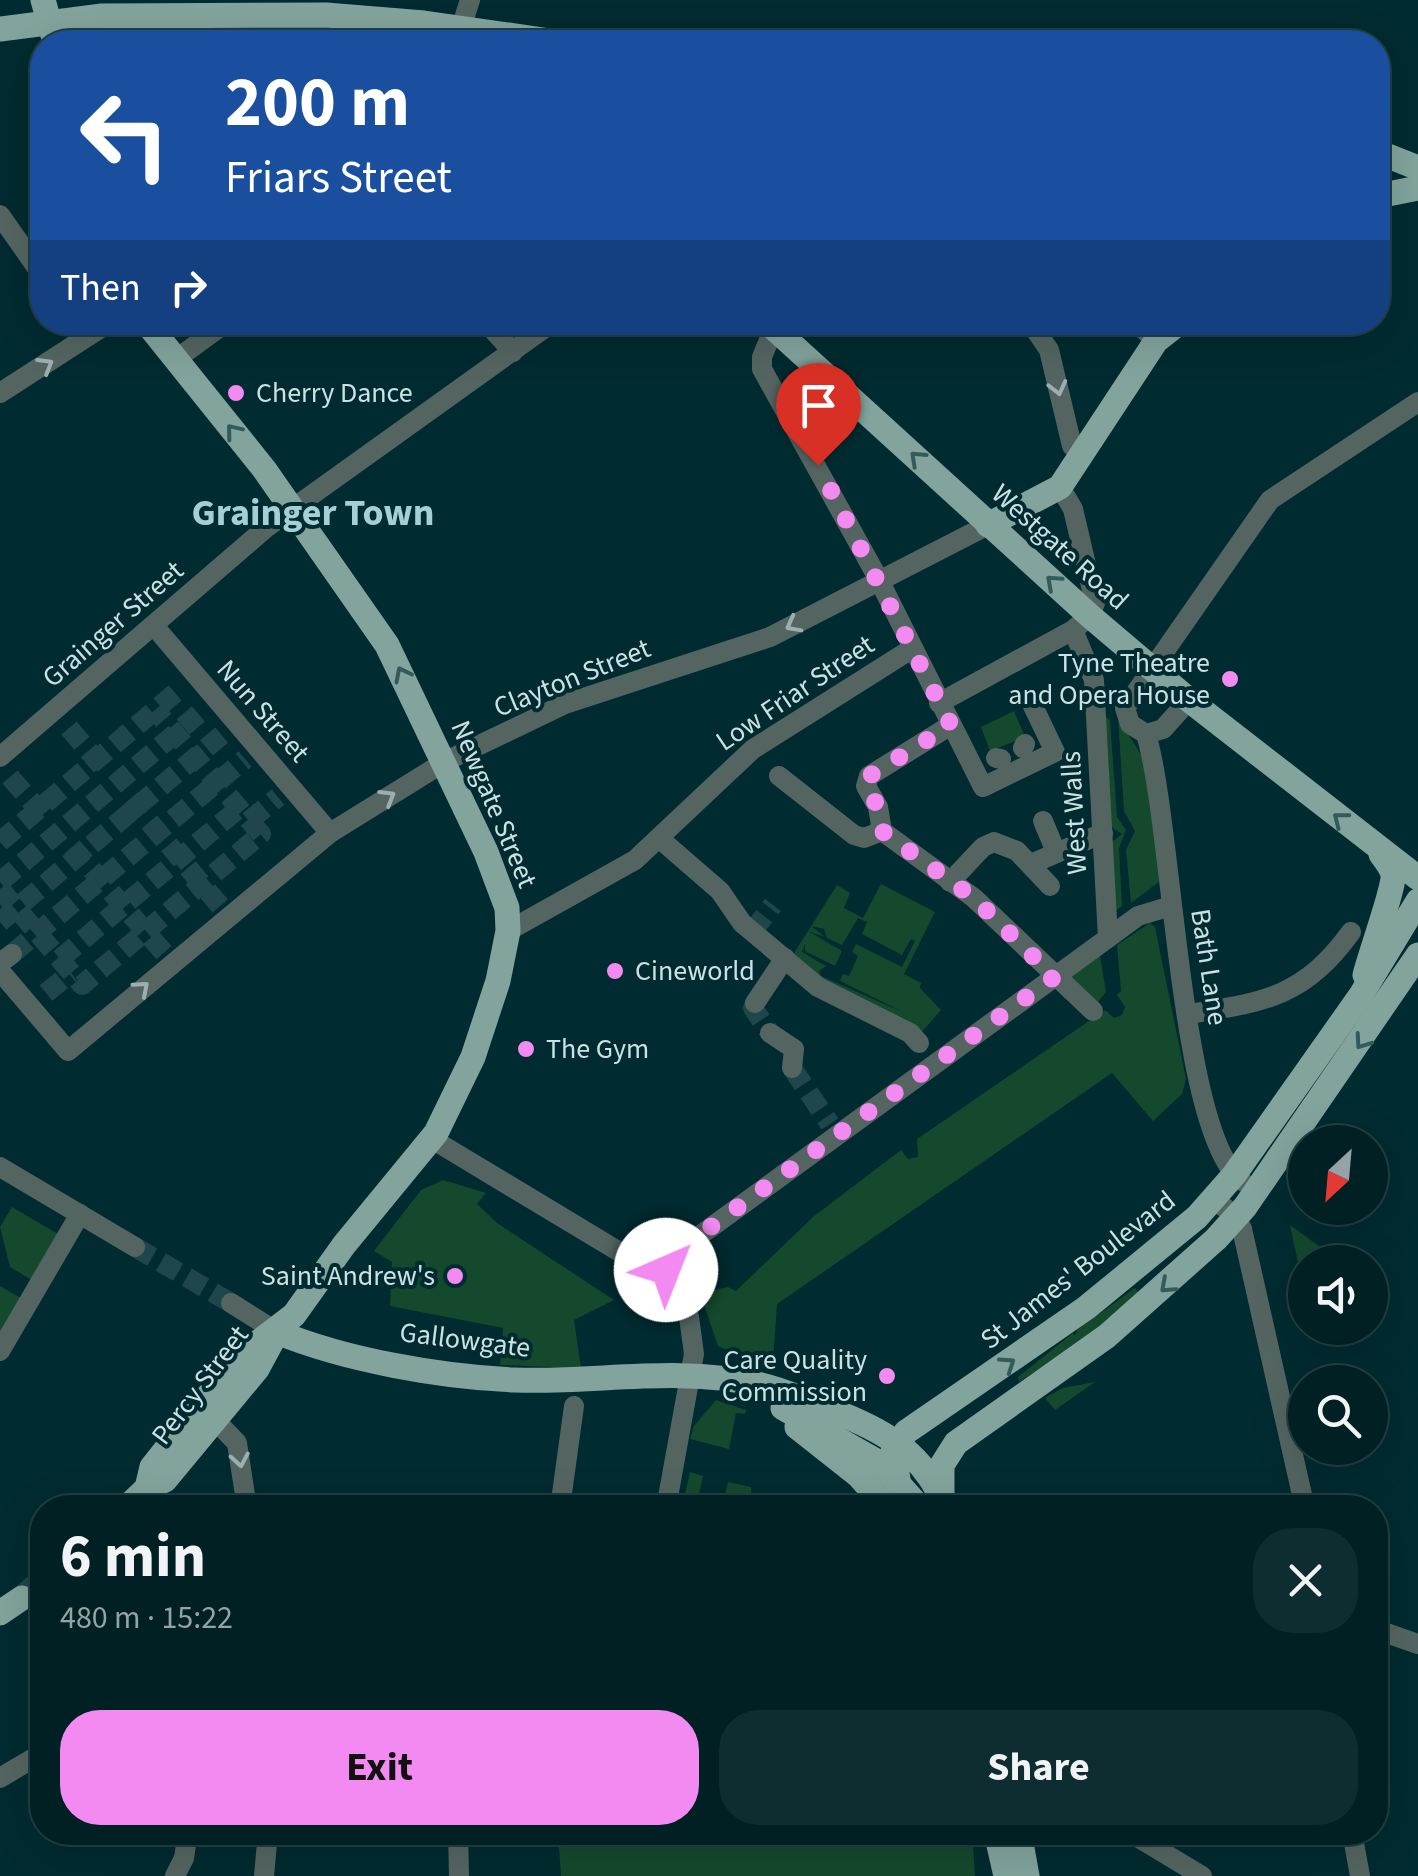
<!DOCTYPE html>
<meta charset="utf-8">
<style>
:root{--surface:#002024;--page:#0e2d31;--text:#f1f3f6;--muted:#95a3a6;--line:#223e41;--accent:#f38af2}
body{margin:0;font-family:"Source Sans 3",sans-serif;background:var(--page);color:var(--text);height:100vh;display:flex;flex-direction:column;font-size:38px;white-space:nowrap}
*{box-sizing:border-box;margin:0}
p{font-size:32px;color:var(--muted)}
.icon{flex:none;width:55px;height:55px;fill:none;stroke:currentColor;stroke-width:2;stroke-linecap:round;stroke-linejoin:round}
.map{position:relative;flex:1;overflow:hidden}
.drawer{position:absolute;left:30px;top:1495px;width:1358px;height:350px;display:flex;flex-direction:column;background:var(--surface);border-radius:40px;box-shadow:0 10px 40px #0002,0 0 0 2px var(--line)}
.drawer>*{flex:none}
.banner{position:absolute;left:30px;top:30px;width:1360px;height:305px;border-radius:40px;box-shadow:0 10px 40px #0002,0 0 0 2px var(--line);background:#1a4fa0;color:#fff;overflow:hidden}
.needle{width:65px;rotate:206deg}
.controls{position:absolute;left:1288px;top:1125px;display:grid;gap:20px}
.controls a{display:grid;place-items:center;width:100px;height:100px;border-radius:50%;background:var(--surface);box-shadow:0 10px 40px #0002,0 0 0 2px var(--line);font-size:50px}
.pin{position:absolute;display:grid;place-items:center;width:85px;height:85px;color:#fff;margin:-102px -42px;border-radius:50% 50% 50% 0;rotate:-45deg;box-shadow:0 0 10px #0007}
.pin .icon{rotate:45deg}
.me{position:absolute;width:110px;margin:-55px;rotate:44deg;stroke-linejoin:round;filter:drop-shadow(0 0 8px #0008)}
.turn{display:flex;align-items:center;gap:35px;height:210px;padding:0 30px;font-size:45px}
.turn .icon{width:130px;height:130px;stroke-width:2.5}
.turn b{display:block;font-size:70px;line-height:85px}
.then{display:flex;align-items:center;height:95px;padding:0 30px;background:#0003;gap:20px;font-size:38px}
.round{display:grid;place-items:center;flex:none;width:105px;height:105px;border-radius:40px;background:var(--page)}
.summary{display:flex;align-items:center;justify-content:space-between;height:170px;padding:0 30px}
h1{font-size:60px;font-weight:700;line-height:75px}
.cta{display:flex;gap:20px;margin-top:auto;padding:20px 30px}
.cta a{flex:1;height:115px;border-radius:40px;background:var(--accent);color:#111;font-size:40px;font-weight:700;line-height:115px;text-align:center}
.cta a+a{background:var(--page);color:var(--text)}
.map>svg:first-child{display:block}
.green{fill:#14492d;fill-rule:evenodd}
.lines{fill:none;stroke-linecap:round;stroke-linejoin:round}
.minor-tunnel{stroke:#1f464b;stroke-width:20;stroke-dasharray:20 10;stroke-linecap:butt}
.major-tunnel{stroke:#1f464b;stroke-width:25;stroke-dasharray:25 12;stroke-linecap:butt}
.minor{stroke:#546561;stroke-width:20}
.major{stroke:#82a49d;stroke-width:25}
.oneway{stroke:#9cafb0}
.oneway2{stroke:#345b5c}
.route{stroke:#f38af2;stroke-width:18;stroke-dasharray:0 32.4}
.poi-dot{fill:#f38af2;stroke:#002b30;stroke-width:4}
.labels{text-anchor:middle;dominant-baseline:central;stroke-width:8;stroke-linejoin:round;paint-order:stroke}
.poi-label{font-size:28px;fill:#cce1e4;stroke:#002b30;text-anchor:start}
.street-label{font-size:28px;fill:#cce1e4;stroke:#002b30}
.district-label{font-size:38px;font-weight:bold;fill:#a4d0d5;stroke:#002b30}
</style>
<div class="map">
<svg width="1418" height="1876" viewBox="0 0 1418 1876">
<rect width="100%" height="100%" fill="#002b30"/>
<!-- green -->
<g class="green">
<path d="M1014 711 1025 737 990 751 981 727Z"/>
<path d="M1105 716 1110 720 1117 817 1126 830 1119 848 1122 906 1115 911 1112 842 1122 834 1110 826Z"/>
<path d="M1118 717 1144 760 1160 881 1131 903 1126 850 1135 831 1124 811Z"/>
<path d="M881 884 935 912 904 974 921 983 920 988 941 1010 914 1041 818 983 791 958 837 885 850 893 844 908 863 918ZM858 918 867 922 862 934 902 955 911 939 915 941 902 967 856 944 852 952 858 956 849 976 843 974 840 981 907 1014 821 976 819 971 826 966 802 952 805 944V951L835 966 842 951 808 931 825 937 811 926 824 929 827 938 842 945Z"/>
<path d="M1150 923 1155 927 1186 1079 1182 1094 1153 1121 1112 1073 777 1304 773 1361H750L718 1346 700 1293 728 1287 736 1291 813 1217 901 1150 908 1159 918 1157 917 1139 1105 1010 1114 1018 1122 1015 1125 1007 1117 995 1121 991 1117 945Z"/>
<path d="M1100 956 1106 992 1094 1007 1064 980Z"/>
<path d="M443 1180 486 1193 477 1204 497 1223 614 1300 574 1320 581 1368 500 1365 503 1328 390 1306 392 1262 374 1251 421 1190Z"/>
<path d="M12 1207 58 1234 37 1283 10 1267 0 1227Z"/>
<path d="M1290 1225 1341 1262H1305L1302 1281Z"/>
<path d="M0 1286 26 1301 0 1343Z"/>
<path d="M1135 1288 1140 1295 1083 1341 1019 1382 1018 1377 1073 1333 1075 1336 1077 1330Z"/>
<path d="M1095 1382 1055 1410 1045 1398 1063 1388Z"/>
<path d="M716 1400 746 1410 745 1414 736 1413 729 1449 690 1439 694 1426Z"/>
<path d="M690 1472 703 1476 697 1504 711 1507H682Z"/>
<path d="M728 1482 751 1487 752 1507H722Z"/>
<path d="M558 1833H972L975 1876H561Z"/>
</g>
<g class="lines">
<!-- minor-tunnel -->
<g class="minor-tunnel">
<path d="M69 728 104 769"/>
<path d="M10 777 46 818"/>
<path d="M130 799 222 908"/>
<path d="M249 821 278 797"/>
<path d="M0 842 182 687"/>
<path d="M72 847 166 955"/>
<path d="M0 882 203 710"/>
<path d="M0 889 82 985 261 834 155 710"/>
<path d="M0 922 223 734"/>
<path d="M752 932 773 905"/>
<path d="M12 954 245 759"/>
<path d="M60 959 238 809"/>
<path d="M46 993 71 973"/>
<path d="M755 1003 753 1008 770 1033"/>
<path d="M792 1068 830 1124"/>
<path d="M135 1247 231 1303"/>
</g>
<!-- major-tunnel -->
<path class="major-tunnel" d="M22 1598 42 1581"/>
<!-- minor -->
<g class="minor">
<path d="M461 28 470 0"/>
<path d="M377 42 381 22"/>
<path d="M0 215 42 275"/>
<path d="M486 322 513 352"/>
<path d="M1030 322 1049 350 1072 446 1082 453"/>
<path d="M1136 322 1156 341"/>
<path d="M774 328 762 357V369L879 580 983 787 1055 752 1033 706"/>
<path d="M175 360 227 322"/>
<path d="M0 393 110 322"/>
<path d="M155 627 330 833"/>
<path d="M1073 630 1094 680 1108 938"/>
<path d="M939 703 1073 630 1090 616 1095 603 1073 509 1060 487"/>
<path d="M951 725 869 776 866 786 878 807 882 831 974 898 1093 1011"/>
<path d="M1146 734 1163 729 1189 700"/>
<path d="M1023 748 1025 744"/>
<path d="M0 757 267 527 553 322"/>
<path d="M996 758 1001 759"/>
<path d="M779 776 854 835 864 838 882 831"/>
<path d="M1043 821 1056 852"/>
<path d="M660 839 720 891 742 923 818 987 910 1033 919 1043"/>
<path d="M1031 864 1103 833"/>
<path d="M950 882 983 847 994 842 1017 851 1050 886"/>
<path d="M508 931 635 860 753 749 913 648"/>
<path d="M0 963 12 954"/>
<path d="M0 971 68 1051 330 833 446 761 565 704 770 637 988 525"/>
<path d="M755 1003 785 958"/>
<path d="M1188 1014C1264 1002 1303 998 1351 932"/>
<path d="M770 1033 794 1049 792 1068"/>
<path d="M432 1139 623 1254 666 1270"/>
<path d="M0 1167 135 1247"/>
<path d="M1242 1181C1179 1134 1173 822 1146 734L1130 724 1125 708 1270 500 1418 402"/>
<path d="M1214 1199 1236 1217 1242 1229 1305 1508"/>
<path d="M666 1270 673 1255 1108 938 1138 916 1171 906"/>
<path d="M231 1303 277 1332"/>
<path d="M0 1351 80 1214"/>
<path d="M216 1421 237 1443 247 1508"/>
<path d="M560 1508 574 1406"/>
<path d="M666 1508 694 1354 689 1317 666 1270"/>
<path d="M1375 1629 1418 1644"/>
<path d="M0 1778 42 1753"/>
<path d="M458 1832 459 1876"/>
<path d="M1129 1832 1202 1876"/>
<path d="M1352 1832 1360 1876"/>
<path d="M175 1876 184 1858 188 1832"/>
<path d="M264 1876 268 1832"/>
</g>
<!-- major -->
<g class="major">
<path d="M43 0 55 42"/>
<path d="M0 29 102 16 326 15 424 23 557 42"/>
<path d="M1378 152 1418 168"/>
<path d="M1378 196 1418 188"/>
<path d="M146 322 264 469 387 645 486 852 507 908 508 931 498 981 473 1057 436 1133 344 1245 294 1315 239 1357 152 1467 147 1488"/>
<path d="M767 322 1090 616 1189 700 1418 878"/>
<path d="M988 525 1060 487 1156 341 1180 322"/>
<path d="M1365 975C1369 958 1396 882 1393 874 1391 867 1385 860 1381 854"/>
<path d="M277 1332C345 1360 441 1377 515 1380 596 1383 677 1366 757 1384 784 1390 810 1402 836 1412 882 1430 916 1449 940 1494"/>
<path d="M783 1408 880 1463 920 1508"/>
<path d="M797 1427 859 1476 887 1508"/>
<path d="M898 1479 893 1451 906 1432 1086 1308 1197 1217 1234 1175 1361 995 1418 901"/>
<path d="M942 1496V1465L956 1443 1107 1336 1216 1239 1245 1207 1418 955"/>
<path d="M126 1508 147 1488 165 1480 257 1369 277 1332"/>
<path d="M0 1613 22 1598"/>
<path d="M996 1832 1006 1876"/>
<path d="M1019 1832 1027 1876"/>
</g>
</g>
<!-- one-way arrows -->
<defs><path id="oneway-chevron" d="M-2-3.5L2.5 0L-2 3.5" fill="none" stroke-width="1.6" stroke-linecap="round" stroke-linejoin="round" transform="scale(2.5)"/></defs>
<g class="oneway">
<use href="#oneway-chevron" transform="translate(46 365) rotate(-31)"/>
<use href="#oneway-chevron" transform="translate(1058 388) rotate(76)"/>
<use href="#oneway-chevron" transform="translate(793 625) rotate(152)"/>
<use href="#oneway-chevron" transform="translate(388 797) rotate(-31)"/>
<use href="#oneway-chevron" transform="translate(142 988) rotate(-41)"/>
<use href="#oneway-chevron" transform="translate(240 1460) rotate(80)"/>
</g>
<g class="oneway2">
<use href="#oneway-chevron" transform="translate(233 431) rotate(-129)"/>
<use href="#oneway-chevron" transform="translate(917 458) rotate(-137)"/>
<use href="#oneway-chevron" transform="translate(1053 582) rotate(-138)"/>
<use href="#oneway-chevron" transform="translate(402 674) rotate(-117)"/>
<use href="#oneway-chevron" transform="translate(1340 819) rotate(-142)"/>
<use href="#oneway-chevron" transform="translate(1362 1042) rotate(125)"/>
<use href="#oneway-chevron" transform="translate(1167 1286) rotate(138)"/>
<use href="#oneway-chevron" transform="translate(1008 1364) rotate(-34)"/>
</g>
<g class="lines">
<!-- route -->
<path class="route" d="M666 1270 672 1255 1054 977 974 898 882 831 878 806 866 789 869 776 951 725 818 465"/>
</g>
<!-- markers -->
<g class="poi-dot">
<circle cx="236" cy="393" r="10"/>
<circle cx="1230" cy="679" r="10"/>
<circle cx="615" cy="971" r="10"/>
<circle cx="526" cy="1049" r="10"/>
<circle cx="455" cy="1276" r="10"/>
<circle cx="887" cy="1376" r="10"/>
</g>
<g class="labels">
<!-- poi labels -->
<g class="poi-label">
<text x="256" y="393">Cherry Dance</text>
<text x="1210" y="663" text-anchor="end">Tyne Theatre<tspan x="1210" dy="32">and Opera House</tspan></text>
<text x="635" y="971">Cineworld</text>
<text x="546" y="1049">The Gym</text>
<text x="435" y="1276" text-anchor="end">Saint Andrew's</text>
<text x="867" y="1360" text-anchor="end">Care Quality<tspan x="867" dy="32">Commission</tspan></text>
</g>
<!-- street labels -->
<g class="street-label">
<text transform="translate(1060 547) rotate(42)">Westgate Road</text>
<text transform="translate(113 624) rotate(-41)">Grainger Street</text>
<text transform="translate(572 678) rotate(-22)">Clayton Street</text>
<text transform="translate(795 693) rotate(-34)">Low Friar Street</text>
<text transform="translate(263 711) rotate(49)">Nun Street</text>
<text transform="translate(494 804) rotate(67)">Newgate Street</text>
<text transform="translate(1074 813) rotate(-93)">West Walls</text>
<text transform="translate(1209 967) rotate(81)">Bath Lane</text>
<text transform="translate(1078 1270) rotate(-38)">St James' Boulevard</text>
<text transform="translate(465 1340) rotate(7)">Gallowgate</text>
<text transform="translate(200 1385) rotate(-53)">Percy Street</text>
</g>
<!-- district labels -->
<g class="district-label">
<text x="313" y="513">Grainger Town</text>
</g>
</g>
</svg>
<div class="controls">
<a><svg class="needle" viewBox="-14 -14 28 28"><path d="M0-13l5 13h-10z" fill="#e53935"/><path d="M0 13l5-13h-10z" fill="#95a3a6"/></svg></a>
<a><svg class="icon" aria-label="sound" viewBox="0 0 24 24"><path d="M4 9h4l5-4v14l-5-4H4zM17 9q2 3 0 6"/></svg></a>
<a><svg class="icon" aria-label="search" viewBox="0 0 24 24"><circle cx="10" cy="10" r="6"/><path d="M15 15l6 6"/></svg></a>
</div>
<div class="pin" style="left:818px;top:465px;background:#d93025"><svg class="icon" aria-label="arrive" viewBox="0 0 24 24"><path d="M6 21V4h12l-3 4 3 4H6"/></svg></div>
<svg class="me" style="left:666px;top:1270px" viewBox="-20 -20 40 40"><circle r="19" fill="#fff"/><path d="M0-13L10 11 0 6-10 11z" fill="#f38af2"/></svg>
<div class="banner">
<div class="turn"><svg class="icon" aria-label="left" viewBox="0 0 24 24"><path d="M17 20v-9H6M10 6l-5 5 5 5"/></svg><div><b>200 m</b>Friars Street</div></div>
<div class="then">Then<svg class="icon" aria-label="right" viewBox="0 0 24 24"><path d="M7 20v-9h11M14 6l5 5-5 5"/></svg></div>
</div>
<section class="drawer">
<div class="summary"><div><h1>6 min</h1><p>480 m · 15:22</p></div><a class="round"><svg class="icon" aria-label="close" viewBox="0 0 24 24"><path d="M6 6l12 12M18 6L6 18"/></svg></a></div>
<div class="cta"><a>Exit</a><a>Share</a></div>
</section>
</div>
